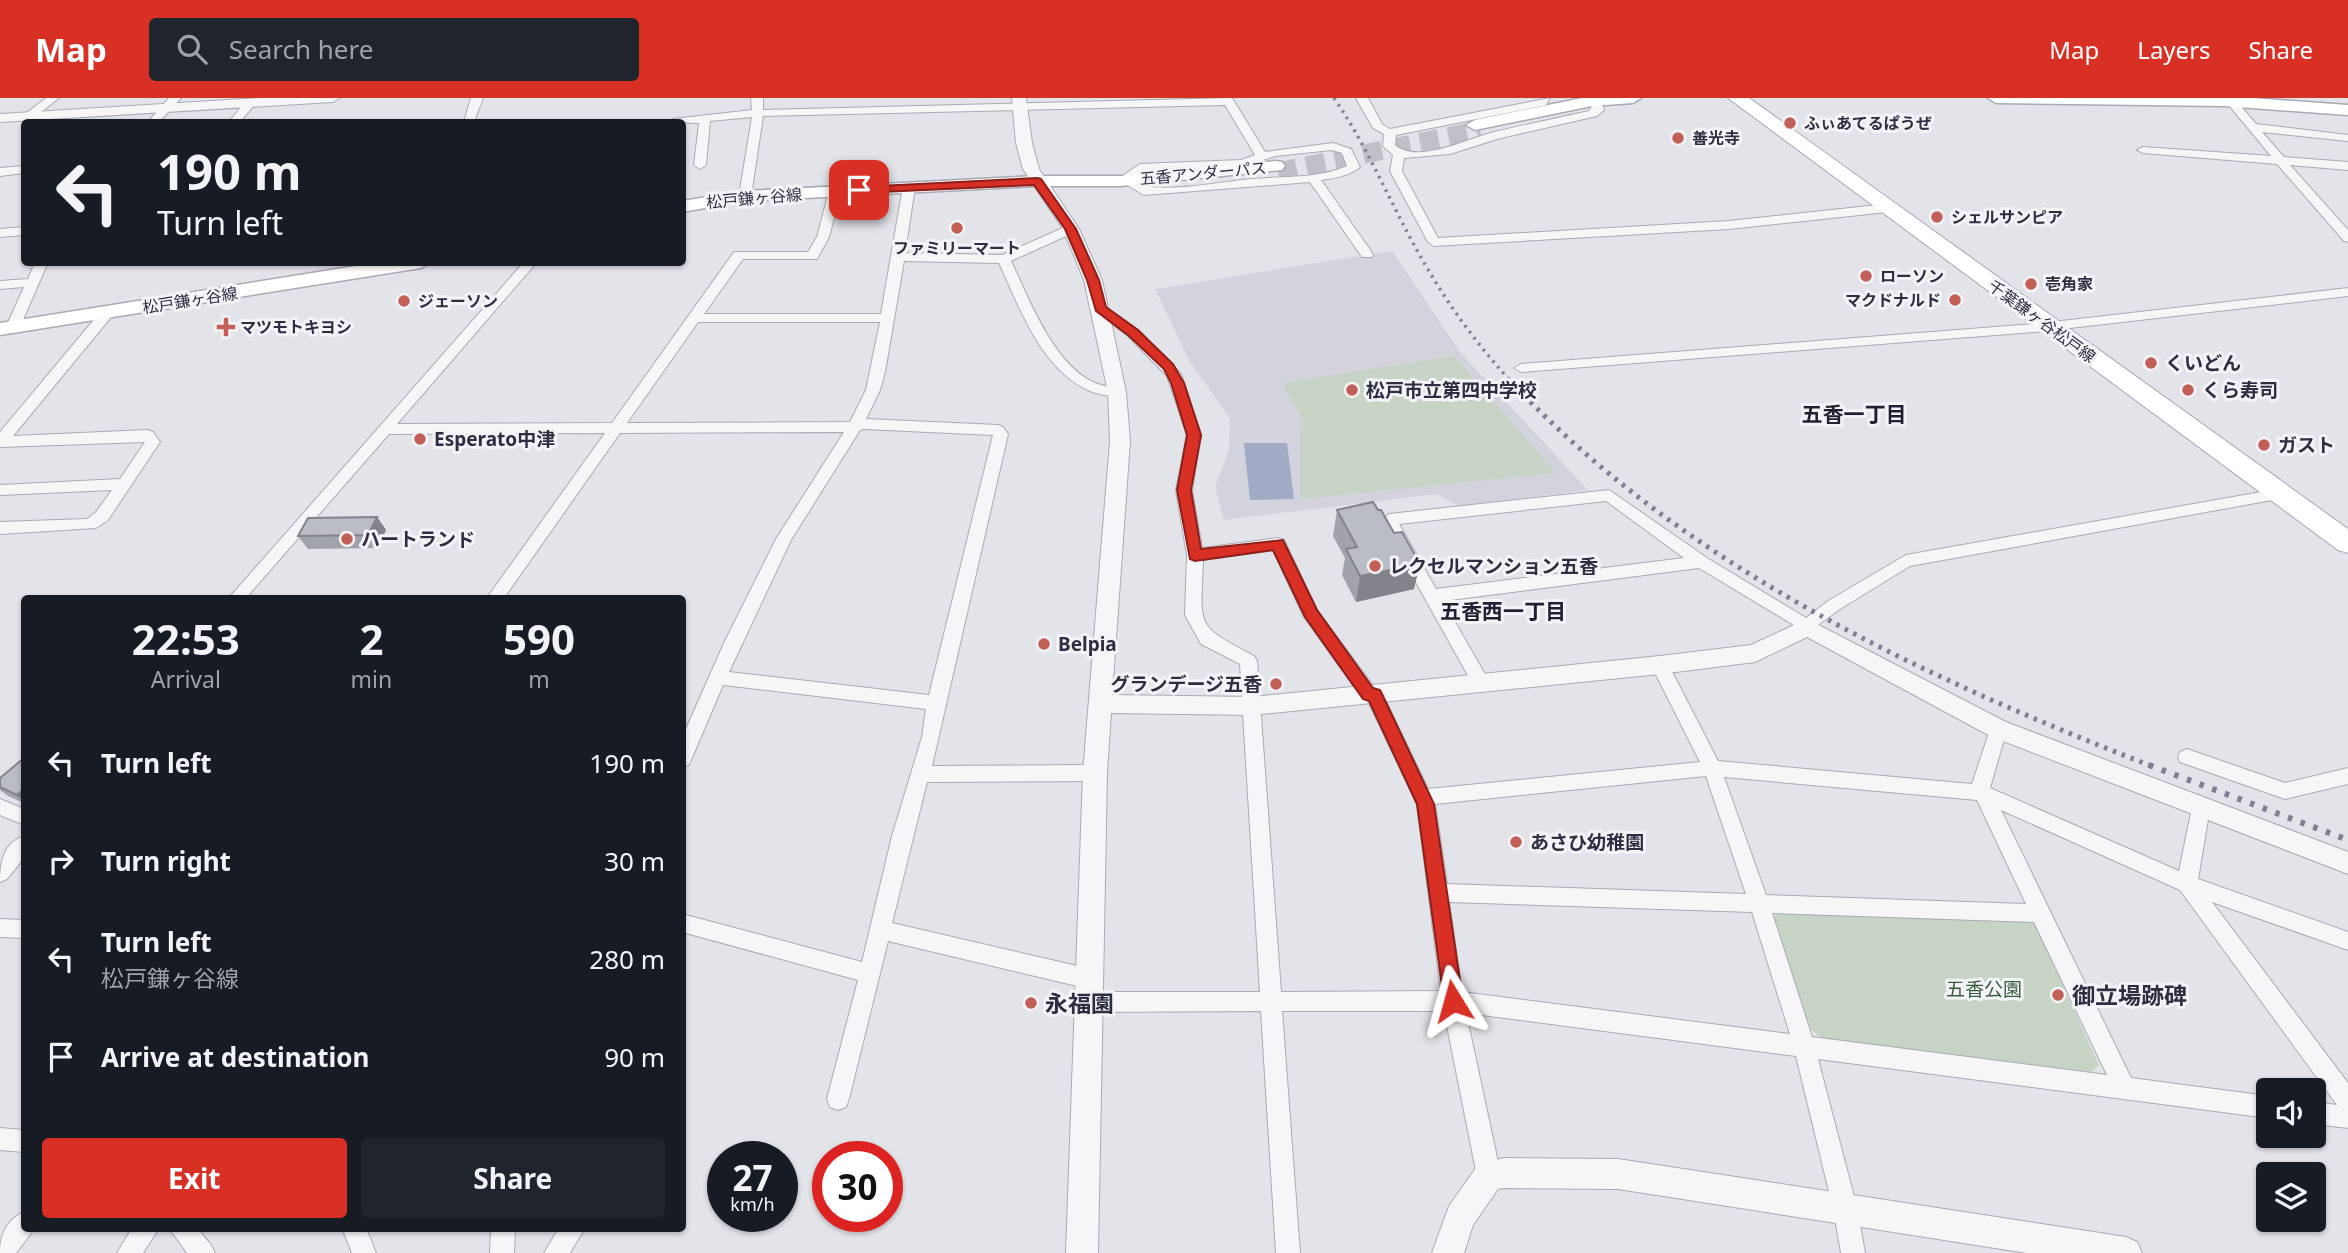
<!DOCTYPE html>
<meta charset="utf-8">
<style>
:root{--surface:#171b24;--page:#20242c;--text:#f1f3f6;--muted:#9ea1a6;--accent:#d93025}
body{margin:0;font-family:"Noto Sans","Noto Sans JP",sans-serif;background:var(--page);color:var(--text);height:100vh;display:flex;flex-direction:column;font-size:26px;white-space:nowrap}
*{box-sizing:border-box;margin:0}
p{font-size:23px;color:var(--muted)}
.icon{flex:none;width:38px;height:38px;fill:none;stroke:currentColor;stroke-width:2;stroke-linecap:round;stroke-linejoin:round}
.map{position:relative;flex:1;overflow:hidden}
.sheet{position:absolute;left:21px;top:497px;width:665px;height:637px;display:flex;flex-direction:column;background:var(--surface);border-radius:7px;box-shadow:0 2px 5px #0004}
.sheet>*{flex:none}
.top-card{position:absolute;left:21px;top:21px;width:665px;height:147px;border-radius:7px;box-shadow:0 2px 5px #0004;background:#171b24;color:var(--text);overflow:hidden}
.controls{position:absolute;left:2256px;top:980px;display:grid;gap:14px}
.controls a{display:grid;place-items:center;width:70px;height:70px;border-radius:7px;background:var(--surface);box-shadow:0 2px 5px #0004;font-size:35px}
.speed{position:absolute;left:707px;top:1043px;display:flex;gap:14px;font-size:35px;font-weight:700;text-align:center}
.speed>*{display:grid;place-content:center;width:91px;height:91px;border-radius:50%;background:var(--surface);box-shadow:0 2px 5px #0004;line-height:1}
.speed small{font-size:18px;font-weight:400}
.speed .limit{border:10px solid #d22;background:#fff;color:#111}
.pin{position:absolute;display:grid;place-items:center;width:60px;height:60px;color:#fff;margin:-30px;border-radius:14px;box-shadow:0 4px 10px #0006}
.me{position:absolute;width:77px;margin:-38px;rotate:352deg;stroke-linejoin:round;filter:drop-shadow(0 0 5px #0008)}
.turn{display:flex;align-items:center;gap:24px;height:147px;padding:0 21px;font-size:32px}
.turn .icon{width:91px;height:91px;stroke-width:2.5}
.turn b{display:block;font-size:49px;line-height:60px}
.eta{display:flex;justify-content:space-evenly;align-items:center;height:119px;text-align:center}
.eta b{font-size:42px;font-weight:700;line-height:49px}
.primary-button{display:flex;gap:14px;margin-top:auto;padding:14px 21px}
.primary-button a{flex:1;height:80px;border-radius:7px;background:var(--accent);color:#fff;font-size:28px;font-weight:700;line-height:80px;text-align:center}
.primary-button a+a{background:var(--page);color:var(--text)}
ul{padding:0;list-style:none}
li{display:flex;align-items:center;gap:21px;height:98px;padding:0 21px}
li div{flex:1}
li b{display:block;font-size:26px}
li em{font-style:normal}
header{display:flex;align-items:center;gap:42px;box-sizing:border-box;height:98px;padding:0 35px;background:var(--accent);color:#fff}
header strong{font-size:33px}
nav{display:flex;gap:38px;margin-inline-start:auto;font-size:24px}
.search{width:490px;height:63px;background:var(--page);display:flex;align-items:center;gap:18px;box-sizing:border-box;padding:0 24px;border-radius:7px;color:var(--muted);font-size:26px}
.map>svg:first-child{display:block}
.built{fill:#d2d3dc}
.green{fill:#c6d3c5}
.water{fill:#a2abc6}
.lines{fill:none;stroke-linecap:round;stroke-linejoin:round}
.secondary-tunnel{stroke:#bfc0c8;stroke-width:19;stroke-dasharray:19 10;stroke-linecap:butt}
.minor-casing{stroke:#a9aab4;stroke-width:2}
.tertiary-casing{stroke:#a9aab4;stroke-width:2}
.secondary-casing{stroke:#a9aab4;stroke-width:3}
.primary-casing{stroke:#a4a7b5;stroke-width:2}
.minor{fill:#f6f6f9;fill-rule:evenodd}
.tertiary{fill:#f6f6f9;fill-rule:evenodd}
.secondary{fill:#fff;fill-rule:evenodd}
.primary{fill:#fff;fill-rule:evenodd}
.rail-far2{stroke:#7e8192;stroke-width:3.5;stroke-dasharray:2.5 5;stroke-linecap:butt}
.rail-far1{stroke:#7e8192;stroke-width:5;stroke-dasharray:3.5 6;stroke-linecap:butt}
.rail{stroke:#7e8192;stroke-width:6;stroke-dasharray:4.5 9;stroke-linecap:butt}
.wall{fill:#a1a3aa}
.shaded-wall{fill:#83848b}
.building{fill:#bbbdc6;stroke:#83848b;stroke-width:2}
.route{fill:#d93025;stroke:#8d1f18;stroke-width:2}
.poi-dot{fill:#c25f56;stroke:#f3f4f7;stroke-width:2.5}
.labels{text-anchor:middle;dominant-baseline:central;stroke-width:6;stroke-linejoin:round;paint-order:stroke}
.far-poi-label{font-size:16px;font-weight:bold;fill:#2d2f41;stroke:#f3f4f7;text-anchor:start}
.far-street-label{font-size:16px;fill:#2d2f41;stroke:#f3f4f7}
.poi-label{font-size:19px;font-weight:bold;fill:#2d2f41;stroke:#f3f4f7;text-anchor:start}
.park-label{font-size:19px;fill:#3b5b3d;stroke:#f3f4f7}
.neighbourhood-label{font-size:21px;font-weight:bold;fill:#1f2132;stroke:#f3f4f7}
.near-poi-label{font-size:23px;font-weight:bold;fill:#2d2f41;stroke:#f3f4f7;text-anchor:start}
</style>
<header>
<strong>Map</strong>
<div class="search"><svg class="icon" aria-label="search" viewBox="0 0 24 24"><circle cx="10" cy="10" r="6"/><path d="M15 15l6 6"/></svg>Search here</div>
<nav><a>Map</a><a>Layers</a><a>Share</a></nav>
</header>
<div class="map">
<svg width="2348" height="1155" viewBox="0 0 2348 1155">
<rect width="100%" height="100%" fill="#e3e4ea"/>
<!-- built -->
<path class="built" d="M1392 153 1460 254 1588 392 1459 408 1436 396 1224 422 1215 389 1229 352 1230 321 1189 262 1155 191Z"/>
<!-- green -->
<g class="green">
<path d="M1454 258 1556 375 1300 401 1301 318 1282 285Z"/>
<path d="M1780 813 2034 824 2099 967 2092 974 1821 940 1806 927 1772 820Z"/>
</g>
<!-- water -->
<path class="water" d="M1244 345H1287L1294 401 1250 402Z"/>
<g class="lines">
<!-- secondary-tunnel -->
<path class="secondary-tunnel" d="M1278 74 1480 32"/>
<defs>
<g id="minor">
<path d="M46 0H59L32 21H24V17Z"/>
<path d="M169 0H181L159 24H148Z"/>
<path d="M471 0H483L474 24H464Z"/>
<path d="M751 0H763V12L1232 0 1265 54 1333 45 1351 51 1360 69C1349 78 1335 80 1321 82L1373 156 1372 159H1362L1310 84 1144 97 1127 87 1124 77 1140 66 1241 62 1255 57 1225 7 763 18 751 98 745 102 739 98 752 19 710 23 706 67 700 71 694 67 699 25 667 24 673 21 752 12ZM1332 52 1342 55 1347 68C1317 81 1284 78 1252 81 1219 84 1183 92 1150 89 1144 89 1141 85 1136 82V78L1143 73 1242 69 1275 58Z"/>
<path d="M1356 0H1368L1382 26 1390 31 1550 0 1546 7 1542 8 1396 37 1395 47C1417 67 1469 40 1494 34 1525 27 1557 20 1589 13L1593 6 1597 5 1603 8 1604 12 1597 18 1497 41 1450 56 1404 60 1402 73 1438 140 1729 123 1887 106 1893 110 1887 114 1729 131 1434 148 1428 144 1390 73 1393 57 1383 48 1384 36 1373 30Z"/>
<path d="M2227 1H2235L2256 26 2348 37V43L2262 34 2284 59 2348 64V72L2290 67 2348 132V144L2344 143 2277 66 2143 55 2137 52 2143 49 2271 58 2227 5Z"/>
<path d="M245 4 255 6 240 24H229Z"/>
<path d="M24 68V75L0 78V70Z"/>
<path d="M909 85 915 89 905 155 1002 157 1067 128H1075V134L1011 163C1029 201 1056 274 1101 287 1108 289 1115 289 1122 291L1124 294 1117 299C1108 297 1098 297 1090 293 1041 272 1020 210 999 165L904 163 885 274 880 292 866 321 998 327 1003 329 1008 336 932 668 1095 667 1102 670 1104 675 1102 680 1095 683 927 684 892 825 1090 871 1097 874 1100 881 1097 888 1090 891 888 843 849 1001 846 1009 838 1012 830 1009 827 1001 858 882 682 834V816L862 864 892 738 922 639 926 611 723 587 691 662 689 667 682 669V640L724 545 776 441 844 334 620 335 504 500H487L605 335 389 336 246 500H229L524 164H537L397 326 612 325 734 154H808L817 139 829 93 835 89 841 93 829 139 817 161H743L704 216H881L903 89ZM698 224H880L866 292 850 324 627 325ZM864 331 993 337 929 597 729 574 791 442 860 332Z"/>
<path d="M24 129V137L0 139V131Z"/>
<path d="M35 164H48L20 229 13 233 8 232 6 229 24 189 0 191V183L28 181Z"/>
<path d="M2348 190V198L2035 234 1521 274 1514 270 1521 266 2035 226Z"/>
<path d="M1101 207 1138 232 1181 276 1201 337 1192 392 1202 450 1278 440 1284 442 1317 512 1374 589 1380 591 1428 691 1700 664 1651 567 1654 562H1666L1718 663 1972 686 1992 626 1998 624 2004 626 2007 631 1990 690 2179 773 2192 710 2194 704 2201 702 2208 704 2210 710 2198 781 2348 834V852L2212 804 2348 985V1030L2314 1026V1004L2337 1007 2180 792 2001 712 2131 980 2268 998V1020L1818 961 1857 1110 1865 1155H1841L1833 1110 1796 958 1466 915 1501 1078 1497 1086 1489 1090 1481 1086 1477 1078 1444 913H1282L1300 1155H1276L1261 913 1089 914 1082 911 1078 904 1082 897 1089 894H1260L1240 566 1201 546 1185 517 1187 457 1176 392 1187 337 1167 278 1128 238 1096 214 1094 211ZM1273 452 1304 519 1363 601 1368 603 1417 706 1441 893 1281 894 1257 563 1254 558C1193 526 1201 529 1203 462ZM1706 678 1746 796 1447 786 1435 706ZM1724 679 1977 702 2026 806 1766 797ZM1449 804 1752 814 1790 936 1462 894ZM1772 815 2034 824 2107 977 1812 939Z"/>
<path d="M107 211 114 215 112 218 13 338 148 332 153 334 160 344 108 422 96 430 0 436V424L87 421 96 414 112 392 0 397V387L120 381 145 344 0 349V334L102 212Z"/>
<path d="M2278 391 2283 392 2286 396 2283 400 1910 468 1840 511 1807 535 1699 470 1443 503 1490 585 1487 590H1475L1381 422 1389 416 1609 392 1707 460 1806 520 1828 503 1906 457ZM1606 403 1684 460 1436 491 1399 426Z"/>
<path d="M2187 651 2285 685 2348 670V686L2285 701 2180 664 2178 659 2180 654Z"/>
<path d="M0 701 24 711V727L0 717Z"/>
<path d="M24 738V760L7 781 0 784C0 765 3 745 24 738Z"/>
<path d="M0 821 24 822V840L0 839Z"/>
<path d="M0 1030 24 1032V1054L0 1052Z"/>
<path d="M24 1114V1130H34L32 1134 16 1155H0C0 1137 6 1122 24 1114Z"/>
<path d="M132 1130H159L143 1155H117Z"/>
<path d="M169 1130H197L211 1147 215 1155H187Z"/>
<path d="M342 1130H366L376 1155H352Z"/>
<path d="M491 1130H515L514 1155H490Z"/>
<path d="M559 1130H585L570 1155H544Z"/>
</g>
<g id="tertiary">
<path d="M261 0H340L333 4 0 24V16Z"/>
<path d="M1012 0H1026L1032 45 1039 71 1079 131 1102 182 1126 294 1130 343 1112 597 1253 599 1660 558 1751 547 1807 521 2006 624 2348 754V776L1990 638 1807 539 1755 564 1660 576 1253 617 1111 615 1107 675 1098 1155H1066L1083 675 1110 343 1108 294 1084 182 1063 131 1023 71 1016 45Z"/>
<path d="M1504 1060 1618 1061 2126 1139 2137 1144 2142 1155H2027L1618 1091 1504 1090 1498 1091 1473 1127 1464 1155H1432L1449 1108 1478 1067Z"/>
</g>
<g id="secondary">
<path d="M1582 0H1641L1633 5 1592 8 1475 32 1466 27 1475 22Z"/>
<path d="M1988 0H2252L2348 7V17L2224 8 1996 5Z"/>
<path d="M1276 63 1282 64 1285 68 1282 72 1120 88H1037L745 103 682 114V103L745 93 1037 78H1120Z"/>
<path d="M381 164H430L421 170 0 237V225Z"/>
</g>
<path id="primary" d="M1728 0H1749L2348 431V455L2338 452Z"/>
</defs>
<!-- minor casing -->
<use href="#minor" class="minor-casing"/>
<!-- tertiary casing -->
<use href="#tertiary" class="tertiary-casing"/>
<!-- secondary casing -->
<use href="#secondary" class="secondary-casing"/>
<!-- primary casing -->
<use href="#primary" class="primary-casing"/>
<!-- minor -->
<use href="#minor" class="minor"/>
<!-- tertiary -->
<use href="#tertiary" class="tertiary"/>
<!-- secondary -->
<use href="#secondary" class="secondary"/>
<!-- primary -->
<use href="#primary" class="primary"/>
<!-- rail-far2 -->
<path class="rail-far2" d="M1334 0C1365 45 1387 97 1413 145 1442 199 1477 248 1519 292"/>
<!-- rail-far1 -->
<path class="rail-far1" d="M1517 290C1689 471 1925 580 2154 669"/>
<!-- rail -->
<path class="rail" d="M2149 667 2348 742"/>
</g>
<!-- wall -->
<g class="wall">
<path d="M1337 412 1414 491 1356 504 1342 477 1345 460 1333 438Z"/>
<path d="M377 419 386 432 377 450 308 451 298 438Z"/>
<path d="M24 661V705L8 698 0 692V680Z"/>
</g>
<!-- shaded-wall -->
<g class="shaded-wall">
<path d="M377 419 386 432 377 450 368 437Z"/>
<path d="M1420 466 1414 491 1356 504 1360 478Z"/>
<path d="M24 691V703L17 697Z"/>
</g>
<!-- building -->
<g class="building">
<path d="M1373 404 1378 412H1381L1394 435 1402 434 1420 466 1360 478 1346 451 1357 449 1337 412Z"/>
<path d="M377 419 368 437 298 438 308 420Z"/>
<path d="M24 660V691L17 697 0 689V680Z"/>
</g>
<!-- route -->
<path class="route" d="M1037 80 1041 81 1076 131 1099 182 1106 209 1138 232 1173 266 1184 285 1201 337 1191 392 1201 451 1283 442 1317 512 1373 590 1380 592 1382 596 1434 706 1463 903 1460 909 1453 912 1447 909 1444 903 1417 706 1369 603 1363 601 1305 519 1273 452 1195 463 1190 461 1177 392 1187 337 1171 285 1164 271 1129 238 1096 213 1087 182 1065 131 1034 87 859 95 854 92 859 89Z"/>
<!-- markers -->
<g class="poi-dot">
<circle cx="1790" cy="25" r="7"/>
<circle cx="1678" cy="40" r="7"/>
<circle cx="1937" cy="119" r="7"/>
<circle cx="957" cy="130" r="7"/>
<circle cx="1866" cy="178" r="7"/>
<circle cx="2031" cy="186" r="7"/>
<circle cx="1955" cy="202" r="7"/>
<circle cx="404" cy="203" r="7"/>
<path d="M222.5 218.5h7v7h7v7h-7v7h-7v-7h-7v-7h7z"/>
<circle cx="2151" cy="265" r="7"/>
<circle cx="1352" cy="292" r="7"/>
<circle cx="2188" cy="292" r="7"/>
<circle cx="420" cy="341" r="7"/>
<circle cx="2264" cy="347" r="7"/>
<circle cx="347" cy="441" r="7"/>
<circle cx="1375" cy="468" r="7"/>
<circle cx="1044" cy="546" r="7"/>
<circle cx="1276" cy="586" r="7"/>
<circle cx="1516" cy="744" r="7"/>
<circle cx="2058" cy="897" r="7"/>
<circle cx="1031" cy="905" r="7"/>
</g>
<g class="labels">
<!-- far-poi labels -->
<g class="far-poi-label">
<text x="1804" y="25">ふぃあてるぱうぜ</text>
<text x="1692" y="40">善光寺</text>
<text x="1951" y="119">シェルサンピア</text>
<text x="957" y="150" text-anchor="middle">ファミリーマート</text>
<text x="1880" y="178">ローソン</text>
<text x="2045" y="186">壱角家</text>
<text x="1941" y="202" text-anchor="end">マクドナルド</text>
<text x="418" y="203">ジェーソン</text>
<text x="240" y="229">マツモトキヨシ</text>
</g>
<!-- far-street labels -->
<g class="far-street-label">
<text transform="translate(1203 75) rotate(-5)">五香アンダーパス</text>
<text transform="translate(754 100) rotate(-5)">松戸鎌ヶ谷線</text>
<text transform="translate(190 202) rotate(-9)">松戸鎌ヶ谷線</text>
<text transform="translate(2042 223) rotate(36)">千葉鎌ヶ谷松戸線</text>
</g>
<!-- poi labels -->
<g class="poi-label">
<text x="2165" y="265">くいどん</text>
<text x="1366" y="292">松戸市立第四中学校</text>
<text x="2202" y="292">くら寿司</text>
<text x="434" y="341">Esperato中津</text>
<text x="2278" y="347">ガスト</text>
<text x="361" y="441">ハートランド</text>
<text x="1389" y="468">レクセルマンション五香</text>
<text x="1058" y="546">Belpia</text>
<text x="1262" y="586" text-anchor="end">グランデージ五香</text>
<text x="1530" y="744">あさひ幼稚園</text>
</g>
<!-- park labels -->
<g class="park-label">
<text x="1984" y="891">五香公園</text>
</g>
<!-- neighbourhood labels -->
<g class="neighbourhood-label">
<text x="1854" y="316">五香一丁目</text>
<text x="1503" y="513">五香西一丁目</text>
</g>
<!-- near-poi labels -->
<g class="near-poi-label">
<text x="2072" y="897">御立場跡碑</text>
<text x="1045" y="905">永福園</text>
</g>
</g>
</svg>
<div class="controls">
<a><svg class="icon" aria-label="sound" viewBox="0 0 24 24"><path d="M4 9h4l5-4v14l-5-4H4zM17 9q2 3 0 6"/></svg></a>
<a><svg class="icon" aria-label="layers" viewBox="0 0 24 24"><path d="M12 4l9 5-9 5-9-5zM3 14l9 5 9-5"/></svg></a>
</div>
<div class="speed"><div>27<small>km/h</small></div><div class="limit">30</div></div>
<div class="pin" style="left:859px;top:92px;background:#d93025"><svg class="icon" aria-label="arrive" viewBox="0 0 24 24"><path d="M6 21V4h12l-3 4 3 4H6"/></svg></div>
<svg class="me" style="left:1453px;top:903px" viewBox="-20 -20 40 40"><path d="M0-17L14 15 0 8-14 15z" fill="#d93025" stroke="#fff" stroke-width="4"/></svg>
<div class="top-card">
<div class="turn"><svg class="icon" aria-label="left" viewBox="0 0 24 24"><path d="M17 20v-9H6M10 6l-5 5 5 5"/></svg><div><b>190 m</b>Turn left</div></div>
</div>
<section class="sheet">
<div class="eta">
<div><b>22:53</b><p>Arrival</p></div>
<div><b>2</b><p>min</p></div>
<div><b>590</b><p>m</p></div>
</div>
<ul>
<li><svg class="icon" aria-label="left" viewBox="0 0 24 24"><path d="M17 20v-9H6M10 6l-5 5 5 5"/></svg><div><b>Turn left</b></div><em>190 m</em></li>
<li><svg class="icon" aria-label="right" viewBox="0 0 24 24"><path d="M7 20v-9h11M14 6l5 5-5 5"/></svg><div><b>Turn right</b></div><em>30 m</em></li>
<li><svg class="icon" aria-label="left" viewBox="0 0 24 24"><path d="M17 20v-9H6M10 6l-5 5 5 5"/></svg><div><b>Turn left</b><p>松戸鎌ヶ谷線</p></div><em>280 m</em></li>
<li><svg class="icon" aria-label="arrive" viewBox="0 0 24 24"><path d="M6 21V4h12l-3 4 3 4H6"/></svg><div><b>Arrive at destination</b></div><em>90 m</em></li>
</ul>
<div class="primary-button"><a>Exit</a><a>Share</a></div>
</section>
</div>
